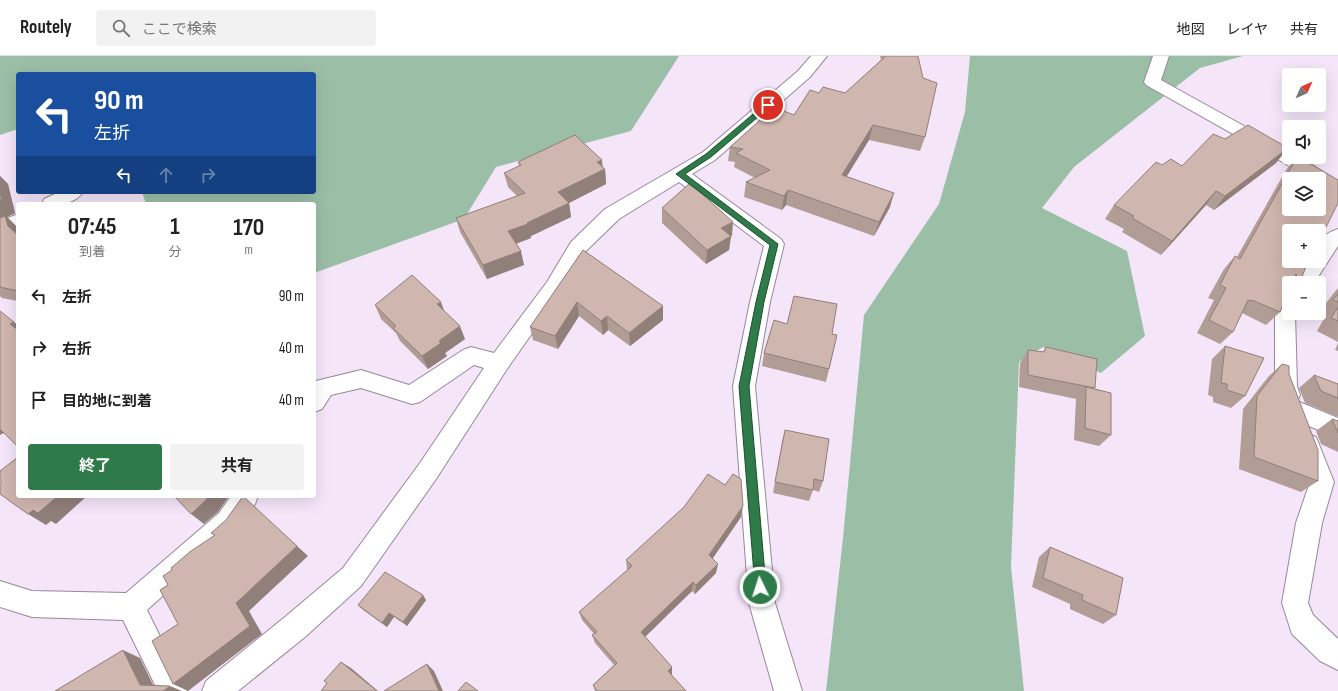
<!DOCTYPE html>
<html lang="ja">
<meta charset="utf-8">
<style>
:root{--surface:#fff;--page:#f2f2f2;--text:#222;--muted:#767676;--line:#e0e0e0;--accent:#2e7a48}
body{margin:0;font-family:"Sofia Sans Condensed","Noto Sans JP",sans-serif;background:var(--page);color:var(--text);height:100vh;display:flex;flex-direction:column;font-size:15px;white-space:nowrap}
*{box-sizing:border-box;margin:0}
p{font-size:13px;color:var(--muted)}
.icon{flex:none;width:22px;height:22px;fill:none;stroke:currentColor;stroke-width:2;stroke-linecap:round;stroke-linejoin:round}
.map{position:relative;flex:1;overflow:hidden}
.details{position:absolute;left:16px;top:146px;width:300px;height:296px;display:flex;flex-direction:column;background:var(--surface);border-radius:4px;box-shadow:0 4px 16px #0002}
.details>*{flex:none}
.guide{position:absolute;left:16px;top:16px;width:300px;height:122px;border-radius:4px;box-shadow:0 4px 16px #0002;background:#1a4fa0;color:#fff;overflow:hidden}
.needle{width:26px;rotate:45deg}
.fabs{position:absolute;left:1282px;top:12px;display:grid;gap:8px}
.fabs a{display:grid;place-items:center;width:44px;height:44px;border-radius:4px;background:var(--surface);box-shadow:0 4px 16px #0002;font-size:20px}
.pin{position:absolute;display:grid;place-items:center;width:34px;height:34px;color:#fff;margin:-17px;border:2px solid #fff;border-radius:50%;box-shadow:0 1px 4px #0007}
.me{position:absolute;width:44px;margin:-22px;rotate:356deg;stroke-linejoin:round;filter:drop-shadow(0 0 3px #0008)}
.turn{display:flex;align-items:center;gap:14px;height:84px;padding:0 12px;font-size:18px}
.turn .icon{width:52px;height:52px;stroke-width:2.5}
.turn b{display:block;font-size:28px;line-height:34px}
.lanes{display:flex;align-items:center;height:38px;padding:0 12px;background:#0003;justify-content:center;gap:20px;direction:ltr}
.lanes .off{opacity:.35}
.eta{display:flex;justify-content:space-evenly;align-items:center;height:68px;text-align:center}
.eta b{font-size:24px;font-weight:700;line-height:28px}
.action{display:flex;gap:8px;margin-top:auto;padding:8px 12px}
.action a{flex:1;height:46px;border-radius:4px;background:var(--accent);color:#fff;font-size:16px;font-weight:700;line-height:46px;text-align:center}
.action a+a{background:var(--page);color:var(--text)}
ul{padding:0;list-style:none}
li{display:flex;align-items:center;gap:12px;height:52px;padding:0 12px}
li div{flex:1}
li b{display:block;font-size:15px}
li em{font-style:normal}
header{display:flex;align-items:center;gap:24px;box-sizing:border-box;height:56px;padding:0 20px;background:var(--surface);border-bottom:1px solid var(--line)}
header strong{font-size:19px}
nav{display:flex;gap:22px;margin-inline-start:auto;font-size:14px}
.search{width:280px;height:36px;background:var(--page);display:flex;align-items:center;gap:10px;box-sizing:border-box;padding:0 14px;border-radius:4px;color:var(--muted);font-size:15px}
.map>svg:first-child{display:block}
.forest{fill:#9bbea7}
.lines{fill:none;stroke-linecap:round;stroke-linejoin:round}
.minor-casing{stroke:#96889a;stroke-width:2}
.minor{fill:#fff;fill-rule:evenodd}
.wall{fill:#b29d96}
.shaded-wall{fill:#917f7a}
.building{fill:#cfb6ae;stroke:#917f7a;fill-rule:evenodd}
.route{fill:#2e7a48;stroke:#1e4f2f}
</style>
<header>
<strong>Routely</strong>
<div class="search"><svg class="icon" aria-label="search" viewBox="0 0 24 24"><circle cx="10" cy="10" r="6"/><path d="M15 15l6 6"/></svg>ここで検索</div>
<nav><a>地図</a><a>レイヤ</a><a>共有</a></nav>
</header>
<div class="map">
<svg width="1338" height="635" viewBox="0 0 1338 635">
<rect width="100%" height="100%" fill="#f4e5f9"/>
<!-- forest -->
<g class="forest">
<path d="M0 0H679L631 75 496 111 464 163 314 217V148H146L142 136H314V18H18V73L0 79Z"/>
<path d="M970 0H1243L1200 12 1074 111 1042 152 1127 195 1145 280 1101 317 1043 291 1019 306 1011 511 1024 635H826L843 482 864 259 939 148 965 56Z"/>
</g>
<g class="lines">
<defs>
<g id="minor">
<path d="M811 0H827L810 21 715 104 692 118 781 183 784 188 770 246 755 330 775 547 802 635H774L749 547 733 330 750 246 764 190 679 126 619 163 585 196 561 236 507 313 436 423 361 530 305 581 238 635H202L206 625 285 561 343 512 420 407 484 312 474 309 420 346 412 348 361 332 331 339 322 353 314 356V328L316 325 361 314 409 329 463 294 471 291 494 297 547 226 571 186 605 153 703 96 798 15Z"/>
<path d="M1153 0H1169L1161 24 1289 95V101H1300L1338 126V140L1332 138 1319 130V123H1308L1286 108 1146 29 1144 26Z"/>
<path d="M59 136H83C74 150 56 148 42 148L44 143Z"/>
<path d="M18 158V173L0 180V165Z"/>
<path d="M1338 173V190L1314 227H1293L1307 205H1319C1319 188 1319 179 1338 173Z"/>
<path d="M1289 240V257H1295L1297 330 1300 339 1297 345 1338 362V382L1287 361 1284 354 1287 348 1281 346 1275 330V255L1282 242Z"/>
<path d="M1308 378 1316 381 1334 426 1322 467 1308 547 1313 559 1338 583V614L1320 605 1292 578 1282 547 1296 467 1310 426 1296 388 1300 381Z"/>
<path d="M231 440H258L255 448 237 473 147 554 187 635H158L123 564 32 561 0 551V525L32 535 126 537 219 457Z"/>
</g>
</defs>
<!-- minor casing -->
<use href="#minor" class="minor-casing"/>
<!-- minor -->
<use href="#minor" class="minor"/>
</g>
<!-- wall -->
<g class="wall">
<path d="M880 0H918L925 81 920 95 869 84 846 121 890 151 874 180 786 149 782 154 744 141 746 126 755 122 734 111 735 106 728 105 730 91 794 59 819 37H845L881 4Z"/>
<path d="M1297 101 1305 213 1300 226 1299 227H1289V237L1287 239 1280 256 1266 269 1242 257 1233 276 1220 288 1197 277 1214 244 1208 242 1224 213 1235 200 1237 201 1286 114Z"/>
<path d="M518 106 602 111 605 113 606 128 569 147 571 161 531 180V182L516 188 524 209 487 223 460 176 456 162 517 140 508 131 504 117 519 110Z"/>
<path d="M1276 107 1214 154 1206 149 1161 199 1122 176 1124 173 1105 163 1114 149 1182 110Z"/>
<path d="M0 120 8 128 15 157 7 161 18 172V245L2 242 0 240Z"/>
<path d="M662 152 732 180H731L729 194 706 208 662 167Z"/>
<path d="M583 194 663 250V264L630 290 608 274 603 279 579 260 558 293 533 284 530 271Z"/>
<path d="M1338 232V286L1317 275 1325 261 1318 257Z"/>
<path d="M375 249 444 255 465 283 445 297 447 300 428 313 400 285 396 277 381 263Z"/>
<path d="M832 278 829 313 826 326 762 310 764 297Z"/>
<path d="M1338 287V295L1335 294Z"/>
<path d="M1225 290 1245 340 1231 352 1213 346V341L1208 339 1212 303Z"/>
<path d="M1046 291 1095 332 1094 333 1111 379 1099 390 1074 384 1076 343 1019 331 1020 307 1028 294 1043 296Z"/>
<path d="M1282 308 1289 318 1318 425 1301 436 1239 413 1243 353 1268 321Z"/>
<path d="M1314 319 1338 328V361L1305 347 1299 332Z"/>
<path d="M1332 363 1338 365V396L1321 388 1316 375Z"/>
<path d="M785 374 823 425 819 436 813 434 809 445 773 437 782 386Z"/>
<path d="M741 461 713 502 716 517 695 538 692 535 645 580 672 618 671 619 686 635H595L593 629 614 609 595 587 592 579 594 578 582 564 579 556 627 514 626 504Z"/>
<path d="M1050 491 1116 559 1103 568 1070 553V548L1032 531 1039 501Z"/>
<path d="M426 544 407 570 394 561 387 571 363 554 358 549Z"/>
</g>
<!-- shaded-wall -->
<g class="shaded-wall">
<path d="M873 69 869 84 839 133 842 119Z"/>
<path d="M1288 92 1276 107 1214 154 1225 140Z"/>
<path d="M602 104 603 115 605 113 606 128 569 147 571 161 531 180V182L512 189 508 175 527 167 558 136 597 106Z"/>
<path d="M0 120 8 128 15 157 7 161 18 172V180L0 164Z"/>
<path d="M788 134 786 149 782 154 784 140Z"/>
<path d="M1216 135 1206 149 1161 199 1172 185Z"/>
<path d="M50 136H56L52 138Z"/>
<path d="M894 137 890 151 874 180 879 166Z"/>
<path d="M733 166 732 180H731L729 194 706 208 707 194 721 172Z"/>
<path d="M521 195 524 209 487 223 483 209Z"/>
<path d="M441 246 446 260 437 248Z"/>
<path d="M577 246 579 260 558 293 555 280Z"/>
<path d="M663 250V264L630 290 629 277Z"/>
<path d="M607 260 608 274 603 279 601 265Z"/>
<path d="M14 266 18 269V275L10 268Z"/>
<path d="M460 270 465 283 445 297 447 300 428 313 422 300 439 285Z"/>
<path d="M0 370 8 375 0 379Z"/>
<path d="M58 440H87L56 468 51 465 46 469 28 458 33 454Z"/>
<path d="M209 440H229L218 456 204 468 191 458Z"/>
<path d="M743 450 741 461 708 509 709 499Z"/>
<path d="M297 490 308 500 249 555 262 578 188 635 173 628 236 547Z"/>
<path d="M718 508 716 517 695 538 696 529Z"/>
<path d="M693 526 692 535 642 584 641 576Z"/>
<path d="M423 539 426 544 407 570 403 566Z"/>
<path d="M389 557 394 561 387 571 382 567Z"/>
<path d="M123 594 140 602 156 635 140 629Z"/>
<path d="M341 606 351 612 378 635H377Z"/>
<path d="M427 608 434 615 443 635H439Z"/>
<path d="M672 611V618L668 622V615Z"/>
<path d="M170 630 182 635H163Z"/>
</g>
<!-- building -->
<g class="building">
<path d="M886 0H918L923 22 937 27 925 81 873 69 842 119 894 137 879 166 788 134 784 140 746 126 770 114 736 97 743 93 730 91 759 65 771 50 794 59 810 34 819 37 823 31 845 37Z"/>
<path d="M1248 69 1288 92 1225 140 1216 135 1172 185 1132 162 1134 160 1114 149 1156 106 1162 109 1171 103 1182 110 1213 78 1225 83Z"/>
<path d="M575 79 602 104 597 106 605 113 558 136 569 147 527 167 528 168 508 175 521 195 483 209 456 162 525 137 504 117 521 109 518 106Z"/>
<path d="M1297 101H1299L1338 124V147L1319 185V175H1289V205H1309L1305 213 1300 226 1298 227 1296 218 1292 227H1289V235L1280 256 1252 244 1251 245 1248 244 1233 276 1209 264 1226 232 1220 229 1235 200 1240 203ZM1289 123H1319V153H1289Z"/>
<path d="M690 127 733 166 721 172 731 180 707 194 662 152Z"/>
<path d="M0 137 2 143 0 144Z"/>
<path d="M5 160 8 170 18 179V235L0 231V162Z"/>
<path d="M583 194 663 250 629 277 607 260 601 265 577 246 555 280 530 271Z"/>
<path d="M412 219 441 246 437 248 460 270 439 285 441 287 422 300 393 272 396 270 375 249Z"/>
<path d="M1338 238V246L1333 244Z"/>
<path d="M794 240 837 248 832 278 837 279 829 313 764 297 774 264 787 268Z"/>
<path d="M1338 251V265L1331 262Z"/>
<path d="M0 255 14 266 10 268 18 274V391L0 373Z"/>
<path d="M1225 290 1264 302 1245 340 1227 334V328L1221 327Z"/>
<path d="M1046 291 1097 303 1095 332 1028 319V294L1044 296Z"/>
<path d="M1282 308 1289 310V318L1318 394V425L1254 401 1257 340Z"/>
<path d="M1314 319 1338 328V342L1321 335Z"/>
<path d="M1086 331 1111 337V379L1085 372Z"/>
<path d="M1332 363 1338 365V377Z"/>
<path d="M785 374 829 383 823 425 814 423 813 434 775 426Z"/>
<path d="M18 401V440H58L38 457 33 454 28 458 0 438V427L2 426 0 424V415Z"/>
<path d="M708 418 725 429 733 418 741 423 743 450 709 499 718 508 696 529 693 526 641 576 672 611 668 615 686 635H597L593 629 617 607 592 579 597 576 579 556 632 510 626 504 684 451Z"/>
<path d="M174 440H209L205 445 191 458Z"/>
<path d="M243 440 297 490 236 547 250 570 173 628 152 585 178 568 160 534 168 529 163 520 172 514 171 512 191 495 215 479 211 477 226 464Z"/>
<path d="M1050 491 1123 522 1116 559 1082 544 1083 539 1043 522Z"/>
<path d="M385 516 423 539 403 566 389 557 382 567 358 549Z"/>
<path d="M123 594 140 629 170 630 163 635H55Z"/>
<path d="M341 606 377 635H321L327 627 324 625Z"/>
<path d="M427 608 439 635H384Z"/>
<path d="M466 626 478 635H458Z"/>
</g>
<!-- route -->
<path class="route" d="M766 47 772 49 711 101 685 118 778 188 764 246 749 330 766 531 764 535 760 537 757 535 755 531 739 330 756 246 770 189 676 118 706 98Z"/>
</svg>
<div class="fabs">
<a><svg class="needle" viewBox="-14 -14 28 28"><path d="M0-13l5 13h-10z" fill="#e53935"/><path d="M0 13l5-13h-10z" fill="#767676"/></svg></a>
<a><svg class="icon" aria-label="sound" viewBox="0 0 24 24"><path d="M4 9h4l5-4v14l-5-4H4zM17 9q2 3 0 6"/></svg></a>
<a><svg class="icon" aria-label="layers" viewBox="0 0 24 24"><path d="M12 4l9 5-9 5-9-5zM3 14l9 5 9-5"/></svg></a>
<a>+</a>
<a>−</a>
</div>
<div class="pin" style="left:768px;top:49px;background:#d93025"><svg class="icon" aria-label="arrive" viewBox="0 0 24 24"><path d="M6 21V4h12l-3 4 3 4H6"/></svg></div>
<svg class="me" style="left:760px;top:531px" viewBox="-20 -20 40 40"><circle r="17" fill="#2e7a48" stroke="#fff" stroke-width="3"/><path d="M0-11L8 9 0 5-8 9z" fill="#fff"/></svg>
<div class="guide">
<div class="turn"><svg class="icon" aria-label="left" viewBox="0 0 24 24"><path d="M17 20v-9H6M10 6l-5 5 5 5"/></svg><div><b>90 m</b>左折</div></div>
<div class="lanes"><svg class="icon" aria-label="left" viewBox="0 0 24 24"><path d="M17 20v-9H6M10 6l-5 5 5 5"/></svg><svg class="icon off" aria-label="ahead" viewBox="0 0 24 24"><path d="M12 20V5M6 11l6-6 6 6"/></svg><svg class="icon off" aria-label="right" viewBox="0 0 24 24"><path d="M7 20v-9h11M14 6l5 5-5 5"/></svg></div>
</div>
<section class="details">
<div class="eta">
<div><b>07:45</b><p>到着</p></div>
<div><b>1</b><p>分</p></div>
<div><b>170</b><p>m</p></div>
</div>
<ul>
<li><svg class="icon" aria-label="left" viewBox="0 0 24 24"><path d="M17 20v-9H6M10 6l-5 5 5 5"/></svg><div><b>左折</b></div><em>90 m</em></li>
<li><svg class="icon" aria-label="right" viewBox="0 0 24 24"><path d="M7 20v-9h11M14 6l5 5-5 5"/></svg><div><b>右折</b></div><em>40 m</em></li>
<li><svg class="icon" aria-label="arrive" viewBox="0 0 24 24"><path d="M6 21V4h12l-3 4 3 4H6"/></svg><div><b>目的地に到着</b></div><em>40 m</em></li>
</ul>
<div class="action"><a>終了</a><a>共有</a></div>
</section>
</div>
